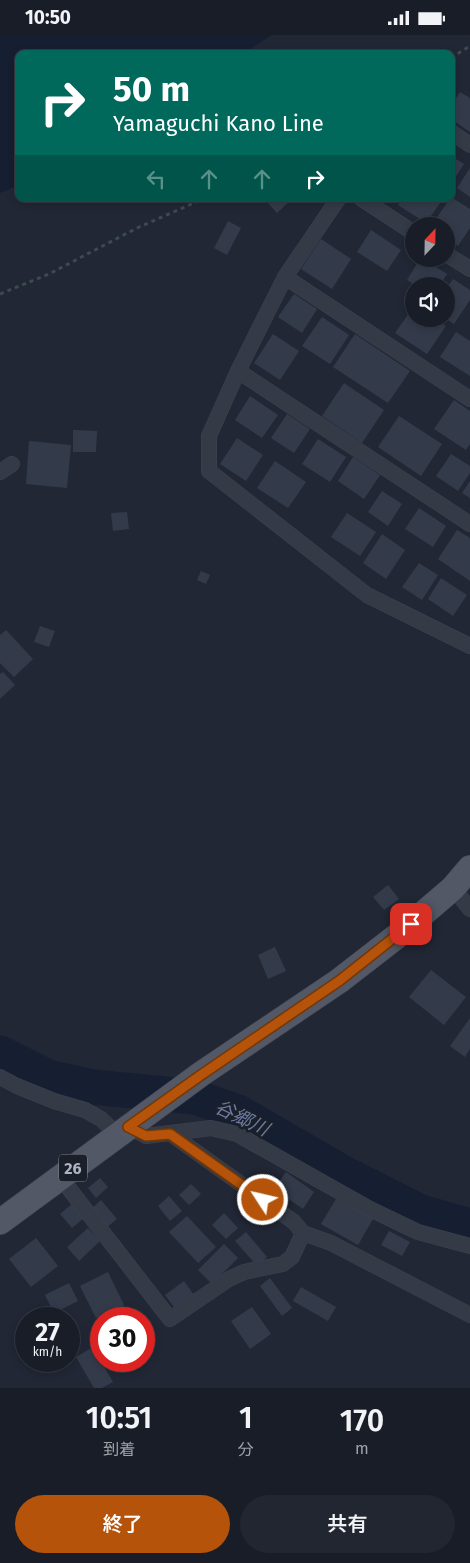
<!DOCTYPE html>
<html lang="ja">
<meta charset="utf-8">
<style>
:root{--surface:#191d28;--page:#222630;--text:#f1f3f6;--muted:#9fa2a8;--line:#373b45;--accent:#b45309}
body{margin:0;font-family:"Fira Sans","Noto Sans JP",sans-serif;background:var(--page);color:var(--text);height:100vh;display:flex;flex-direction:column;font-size:19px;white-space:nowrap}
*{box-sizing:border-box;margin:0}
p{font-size:16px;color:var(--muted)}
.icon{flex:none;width:28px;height:28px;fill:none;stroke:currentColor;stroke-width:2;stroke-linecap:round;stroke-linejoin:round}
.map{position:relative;height:1353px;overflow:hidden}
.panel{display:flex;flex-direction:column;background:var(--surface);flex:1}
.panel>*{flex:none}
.top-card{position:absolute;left:15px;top:15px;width:440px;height:152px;border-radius:10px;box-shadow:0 2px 8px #0003,0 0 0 1px var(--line);background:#00695c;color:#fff;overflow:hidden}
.needle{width:32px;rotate:22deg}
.tools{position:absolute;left:405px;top:182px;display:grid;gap:10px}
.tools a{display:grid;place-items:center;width:50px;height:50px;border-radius:50%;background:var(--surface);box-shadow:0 2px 8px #0003,0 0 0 1px var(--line);font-size:25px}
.speed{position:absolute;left:15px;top:1272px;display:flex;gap:10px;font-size:25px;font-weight:700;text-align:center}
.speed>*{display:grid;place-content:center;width:65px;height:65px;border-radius:50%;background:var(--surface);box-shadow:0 2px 8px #0003,0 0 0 1px var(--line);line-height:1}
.speed small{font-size:12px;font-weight:400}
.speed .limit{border:8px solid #d22;background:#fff;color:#111}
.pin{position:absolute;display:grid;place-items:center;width:42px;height:42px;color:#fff;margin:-21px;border-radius:10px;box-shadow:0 2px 8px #0006}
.me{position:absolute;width:55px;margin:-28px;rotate:305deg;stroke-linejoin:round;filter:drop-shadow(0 0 4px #0008)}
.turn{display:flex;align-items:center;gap:18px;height:105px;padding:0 15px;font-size:22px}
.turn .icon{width:65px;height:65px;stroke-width:2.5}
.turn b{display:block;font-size:35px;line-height:42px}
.lanes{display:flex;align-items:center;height:48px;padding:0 15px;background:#0003;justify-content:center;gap:25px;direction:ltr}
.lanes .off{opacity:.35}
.eta{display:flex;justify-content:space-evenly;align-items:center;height:85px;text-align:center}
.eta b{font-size:30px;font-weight:600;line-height:35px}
.button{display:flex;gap:10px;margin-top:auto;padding:10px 15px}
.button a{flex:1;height:58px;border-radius:30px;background:var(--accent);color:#fff;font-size:20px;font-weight:600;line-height:58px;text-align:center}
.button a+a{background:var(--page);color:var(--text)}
.status{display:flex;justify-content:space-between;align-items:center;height:35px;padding:0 25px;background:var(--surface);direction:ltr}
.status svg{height:14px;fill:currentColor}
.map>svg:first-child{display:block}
.water{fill:#161e31}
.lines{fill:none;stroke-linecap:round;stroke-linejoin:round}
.river{stroke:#161e31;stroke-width:35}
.building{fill:#333b4b}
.street-casing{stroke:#3e434f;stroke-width:16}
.primary-casing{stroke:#3e434f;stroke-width:26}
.path{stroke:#3b4b4e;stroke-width:3;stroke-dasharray:4 4;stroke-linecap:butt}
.street{stroke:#343a46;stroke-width:15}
.primary{stroke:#525866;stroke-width:25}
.route-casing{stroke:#753606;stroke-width:12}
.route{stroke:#b45309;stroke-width:9}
.labels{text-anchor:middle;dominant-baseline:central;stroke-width:5;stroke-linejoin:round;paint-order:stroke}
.shield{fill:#1a1f2a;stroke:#828794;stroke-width:1}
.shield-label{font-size:16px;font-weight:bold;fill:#aeb4c2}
.water-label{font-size:19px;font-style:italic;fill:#6a7b9f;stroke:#1a1f2a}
</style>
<div class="status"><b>10:50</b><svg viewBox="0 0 49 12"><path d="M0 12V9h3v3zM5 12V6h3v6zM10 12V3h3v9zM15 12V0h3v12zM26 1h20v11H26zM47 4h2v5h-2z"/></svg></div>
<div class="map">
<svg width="470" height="1353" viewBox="0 0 470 1353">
<rect width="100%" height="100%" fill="#212735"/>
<!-- water -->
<path class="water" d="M0 0H272L242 19H19V150L0 158Z"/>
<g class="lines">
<!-- river -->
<path class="river" d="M0 1018 48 1042 93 1052 195 1062 238 1077 338 1135 421 1177 470 1191"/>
</g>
<!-- building -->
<g class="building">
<path d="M460 57 470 63V97L451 84V71Z"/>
<path d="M451 121 464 129 451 149Z"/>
<path d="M470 133V162L457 153Z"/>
<path d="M451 162 470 174V193L458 211 446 203V191H431Z"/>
<path d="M270 164H292L277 178 267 167Z"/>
<path d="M402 164H443L426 188 398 170Z"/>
<path d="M228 186 241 193 227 220 214 213Z"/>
<path d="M371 195 401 215 387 236 357 217Z"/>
<path d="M321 204 351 224 332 254 301 234Z"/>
<path d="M420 224H423L447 239 439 251H417L407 245Z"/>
<path d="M453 244 470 255V265L454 289 446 284V254Z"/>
<path d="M294 259 317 274 302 298 278 282Z"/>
<path d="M414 271V284H435L446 291 427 319 395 298Z"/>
<path d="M322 282 349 300 330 329 302 311Z"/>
<path d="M456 297 470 306V341L440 322Z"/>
<path d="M273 299 299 316 280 345 254 328Z"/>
<path d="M355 299 410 336 388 368 333 332Z"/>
<path d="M344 348 384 375 362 408 322 381Z"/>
<path d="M250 361 278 380 262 403 235 385Z"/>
<path d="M454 365 470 376V409L466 415 434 394Z"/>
<path d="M287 379 310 394 294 418 271 403Z"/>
<path d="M399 381 442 409 421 441 378 412Z"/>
<path d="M73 395 97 396 96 417H73Z"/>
<path d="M237 403 263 420 246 446 220 429Z"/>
<path d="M318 404 346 422 330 447 302 429Z"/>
<path d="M29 406 71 410 67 453 26 449Z"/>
<path d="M451 419 470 431V438L458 456 436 441Z"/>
<path d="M353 422 380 440 364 464 338 446Z"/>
<path d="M275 426 306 447 288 473 257 453Z"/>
<path d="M470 446V463L462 458Z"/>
<path d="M382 456 402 469 388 491 368 477Z"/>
<path d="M419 473 446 491 433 512 405 494Z"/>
<path d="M127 477 129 494 113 496 111 478Z"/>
<path d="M347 478 376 497 360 521 331 502Z"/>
<path d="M457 495 470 503V546L438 524Z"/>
<path d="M382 499 405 515 386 544 363 528Z"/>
<path d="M419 528 438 540 422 565 402 552Z"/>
<path d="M201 536 210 540 206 549 197 545Z"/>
<path d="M441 543 467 560 453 581 428 564Z"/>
<path d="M40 591 55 596 49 612 34 607Z"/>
<path d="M6 595 33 624 14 642 0 628V600Z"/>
<path d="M3 637 15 650 0 664V639Z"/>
<path d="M388 850 399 864 384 875 373 862Z"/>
<path d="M275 912 286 936 268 944 258 920Z"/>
<path d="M431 935 466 962 444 990 409 962Z"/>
<path d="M470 983V1014L465 1022 450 1011Z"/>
<path d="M286 1137 314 1157 303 1174 274 1154Z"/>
<path d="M100 1143 108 1152 96 1163 88 1153Z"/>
<path d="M191 1149 201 1159 189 1170 179 1160Z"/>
<path d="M169 1161 182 1176 170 1186 158 1171Z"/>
<path d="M336 1164 373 1184 358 1210 321 1189Z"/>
<path d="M101 1165 117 1184 106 1193 91 1174Z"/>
<path d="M73 1168 85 1182 72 1193 60 1179Z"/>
<path d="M224 1178 238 1193 226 1204 212 1190Z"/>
<path d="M187 1181 216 1212 198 1228 169 1197Z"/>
<path d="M88 1193 100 1206 79 1226 67 1212Z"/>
<path d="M389 1196 410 1207 402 1221 381 1210Z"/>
<path d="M246 1197 267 1222 257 1231 235 1206Z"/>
<path d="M36 1203 58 1231 31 1252 9 1224Z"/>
<path d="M224 1209 238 1223 212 1249 198 1235Z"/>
<path d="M108 1237 124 1270 96 1283 80 1251Z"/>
<path d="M270 1243 292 1273 282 1281 260 1251Z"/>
<path d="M184 1246 196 1263 177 1276 165 1260Z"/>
<path d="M69 1248 78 1266 54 1278 45 1260Z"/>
<path d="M301 1252 336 1272 328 1286 293 1266Z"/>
<path d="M252 1272 271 1299 250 1314 231 1286Z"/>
<path d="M133 1276 137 1284H118Z"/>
<path d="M93 1312 113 1347 102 1353H94L76 1322Z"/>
<path d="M116 1326H134L126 1335Z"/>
</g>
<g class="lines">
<defs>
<g id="street">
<path d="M451 97 470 110"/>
<path d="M338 164 285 242 238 336 209 401V436L367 560 470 611"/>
<path d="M362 164 414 198"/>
<path d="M446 219 470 234"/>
<path d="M285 242 470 364"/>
<path d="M238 336 470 489"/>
<path d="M0 437 12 429"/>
<path d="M453 853 470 874"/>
<path d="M0 1042 17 1051 54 1066 85 1075 101 1084 118 1100"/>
<path d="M129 1092 146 1101 211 1093 237 1099 370 1174 418 1197 470 1211"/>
<path d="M60 1142 170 1284 229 1244 244 1237 283 1229 292 1222 303 1198 294 1187 171 1099"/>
<path d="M303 1198 331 1208 470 1280"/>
</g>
<path id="primary" d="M0 1187 201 1039 339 946 397 901 453 853 470 833"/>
</defs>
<!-- street casing -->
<use href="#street" class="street-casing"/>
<!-- primary casing -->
<use href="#primary" class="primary-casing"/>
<!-- path -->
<g class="path">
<path d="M451 23 470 11"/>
<path d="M0 259 49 239 137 193 203 164"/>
</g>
<!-- street -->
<use href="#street" class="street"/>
<!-- primary -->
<use href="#primary" class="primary"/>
</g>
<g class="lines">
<defs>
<path id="route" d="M263 1165 170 1099 146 1101 128 1092 201 1040 339 946 411 889"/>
</defs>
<!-- route casing -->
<use href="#route" class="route-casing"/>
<!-- route -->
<use href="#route" class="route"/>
</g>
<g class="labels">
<!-- shield labels -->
<rect class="shield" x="59" y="1119.5" width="28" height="27" rx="4"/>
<g class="shield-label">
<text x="73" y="1133">26</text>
</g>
<!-- water labels -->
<g class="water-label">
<text transform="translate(242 1083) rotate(26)">谷郷川</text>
</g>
</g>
</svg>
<div class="tools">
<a><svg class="needle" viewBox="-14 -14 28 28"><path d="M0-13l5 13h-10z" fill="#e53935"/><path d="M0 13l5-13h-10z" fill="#9fa2a8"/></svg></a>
<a><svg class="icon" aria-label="sound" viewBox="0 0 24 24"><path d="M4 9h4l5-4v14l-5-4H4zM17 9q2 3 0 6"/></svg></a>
</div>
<div class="speed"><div>27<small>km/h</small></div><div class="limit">30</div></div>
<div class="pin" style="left:411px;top:889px;background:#d93025"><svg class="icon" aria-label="arrive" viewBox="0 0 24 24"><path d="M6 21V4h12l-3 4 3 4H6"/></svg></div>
<svg class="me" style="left:263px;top:1165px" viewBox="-20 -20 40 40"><circle r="17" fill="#b45309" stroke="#fff" stroke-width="3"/><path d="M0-11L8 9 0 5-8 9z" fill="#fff"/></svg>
<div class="top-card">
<div class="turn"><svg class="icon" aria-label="right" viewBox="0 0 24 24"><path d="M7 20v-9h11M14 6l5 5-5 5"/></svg><div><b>50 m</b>Yamaguchi Kano Line</div></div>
<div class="lanes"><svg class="icon off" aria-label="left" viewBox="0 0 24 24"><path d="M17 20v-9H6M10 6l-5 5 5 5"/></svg><svg class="icon off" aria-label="ahead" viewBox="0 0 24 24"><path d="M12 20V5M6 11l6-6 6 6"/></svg><svg class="icon off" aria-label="ahead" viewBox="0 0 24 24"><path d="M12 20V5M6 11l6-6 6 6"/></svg><svg class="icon" aria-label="right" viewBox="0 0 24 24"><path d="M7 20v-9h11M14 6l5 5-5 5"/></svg></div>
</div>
</div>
<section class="panel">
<div class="eta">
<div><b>10:51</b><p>到着</p></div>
<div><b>1</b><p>分</p></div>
<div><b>170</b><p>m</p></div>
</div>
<div class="button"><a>終了</a><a>共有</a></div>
</section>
